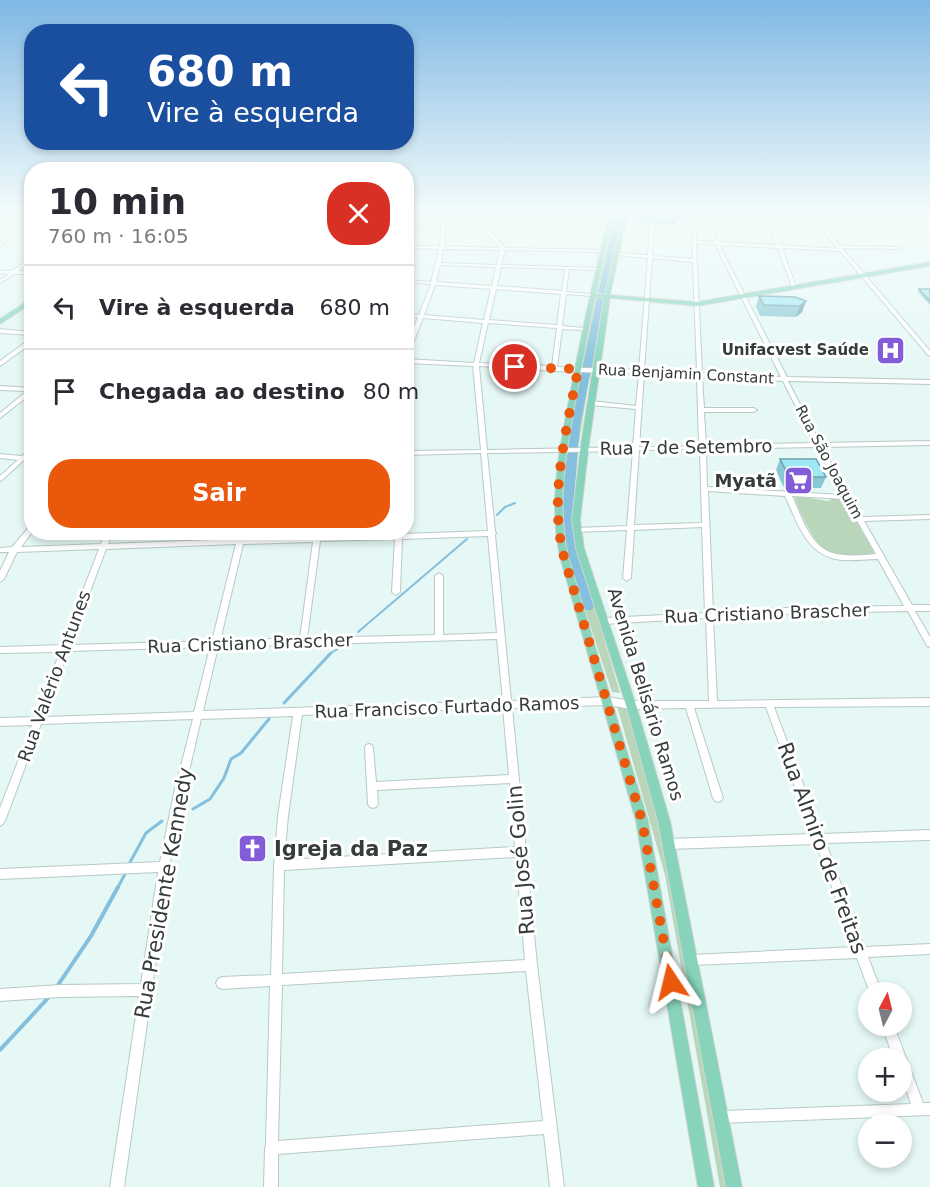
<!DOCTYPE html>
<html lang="pt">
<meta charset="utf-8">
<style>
:root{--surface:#fff;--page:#f7f7f7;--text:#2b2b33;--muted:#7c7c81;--line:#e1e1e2;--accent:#ea580c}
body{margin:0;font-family:"DejaVu Sans",sans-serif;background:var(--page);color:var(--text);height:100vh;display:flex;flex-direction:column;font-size:22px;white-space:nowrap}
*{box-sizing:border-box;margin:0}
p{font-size:20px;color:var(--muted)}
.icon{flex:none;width:33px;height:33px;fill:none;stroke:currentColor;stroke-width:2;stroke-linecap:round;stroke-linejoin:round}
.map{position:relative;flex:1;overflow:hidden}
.sheet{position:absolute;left:24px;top:162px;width:390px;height:378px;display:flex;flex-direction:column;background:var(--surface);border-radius:24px;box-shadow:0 3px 9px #0003}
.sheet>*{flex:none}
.top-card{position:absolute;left:24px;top:24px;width:390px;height:126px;border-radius:24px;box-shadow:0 3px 9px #0003;background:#1a4fa0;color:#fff;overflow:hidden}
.needle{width:39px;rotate:7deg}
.controls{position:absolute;left:858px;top:982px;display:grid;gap:12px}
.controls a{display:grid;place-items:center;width:54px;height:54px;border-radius:50%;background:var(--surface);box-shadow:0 3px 9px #0003;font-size:30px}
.pin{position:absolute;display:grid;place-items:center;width:51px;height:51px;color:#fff;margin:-26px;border:3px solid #fff;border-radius:50%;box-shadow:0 2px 6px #0007}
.me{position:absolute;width:66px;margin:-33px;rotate:350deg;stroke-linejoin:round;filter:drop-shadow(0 0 4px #0008)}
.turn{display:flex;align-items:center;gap:21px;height:126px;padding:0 24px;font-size:27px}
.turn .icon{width:78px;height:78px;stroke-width:2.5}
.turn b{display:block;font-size:42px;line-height:51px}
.round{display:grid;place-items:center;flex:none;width:63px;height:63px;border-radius:24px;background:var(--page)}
.headline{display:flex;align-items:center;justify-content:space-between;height:102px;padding:0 24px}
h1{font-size:36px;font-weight:700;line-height:45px}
.primary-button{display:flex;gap:12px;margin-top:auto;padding:12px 24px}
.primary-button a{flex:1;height:69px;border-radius:24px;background:var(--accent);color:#fff;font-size:24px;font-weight:700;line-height:69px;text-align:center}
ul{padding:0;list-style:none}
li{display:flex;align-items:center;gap:18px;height:84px;padding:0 24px;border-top:2px solid var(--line)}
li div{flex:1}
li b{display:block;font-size:22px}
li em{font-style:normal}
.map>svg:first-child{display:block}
.green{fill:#bad6ba}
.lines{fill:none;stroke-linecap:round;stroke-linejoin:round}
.stream-far2{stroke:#84bfdd;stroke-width:2}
.stream-far1{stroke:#84bfdd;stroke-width:3}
.stream{stroke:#84bfdd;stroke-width:4}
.river{fill:#84bfdd;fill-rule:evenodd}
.minor-casing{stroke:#b7c9c7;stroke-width:2}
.major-casing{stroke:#d3d4d4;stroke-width:2}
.minor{fill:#fff;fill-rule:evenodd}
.major{fill:#87d4bb;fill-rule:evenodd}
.wall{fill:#89c8d3}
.shaded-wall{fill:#6fa3ac}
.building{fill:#9fe9f5;stroke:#6fa3ac;stroke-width:1.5}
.route{stroke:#ea580c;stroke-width:10;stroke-dasharray:0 18}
.labels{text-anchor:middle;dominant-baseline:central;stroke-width:6;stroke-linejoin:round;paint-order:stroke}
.far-poi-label{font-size:15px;font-weight:bold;fill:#353c3b;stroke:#fff;text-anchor:end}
.far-street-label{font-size:15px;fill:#353c3b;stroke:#fff}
.street-label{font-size:18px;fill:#353c3b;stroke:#fff}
.poi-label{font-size:18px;font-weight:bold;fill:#353c3b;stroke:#fff;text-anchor:end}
.near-street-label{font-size:21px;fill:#353c3b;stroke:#fff}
.near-poi-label{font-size:21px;font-weight:bold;fill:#353c3b;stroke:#fff;text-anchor:start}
</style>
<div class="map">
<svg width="930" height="1187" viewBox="0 0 930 1187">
<rect width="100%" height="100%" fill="#e5f8f6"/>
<!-- green -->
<g class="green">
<path d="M615 212H624L604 293 595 292Z"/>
<path d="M594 295 603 296 593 367H581Z"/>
<path d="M580 372 590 373 579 443 570 444Z"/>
<path d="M566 451 578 452 573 506 576 545 620 693 612 692 564 546 562 492Z"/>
<path d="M795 496 828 501 834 498 844 499 875 554C836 558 824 559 805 522 802 514 795 503 795 496Z"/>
<path d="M617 706H627L668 852 727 1187H720L665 875Z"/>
</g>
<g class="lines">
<!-- stream-far2 -->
<g class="stream-far2">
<path d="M564 487H569"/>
<path d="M497 515 505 507 515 503"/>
<path d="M358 632 467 539"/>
<path d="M328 655 339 648"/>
</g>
<!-- stream-far1 -->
<g class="stream-far1">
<path d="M284 703 331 653"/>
<path d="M193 809 210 799 224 778 231 759 241 753 269 719"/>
<path d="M129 864 146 833 162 821"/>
<path d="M117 889 126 872"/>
</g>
<!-- stream -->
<g class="stream">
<path d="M56 988 91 936 118 887"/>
<path d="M0 1050 49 997"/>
</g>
<!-- river -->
<path class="river" d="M616 212H623L580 425 574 498V533L594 606 592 610H582L580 606 562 533V498L570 425Z"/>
<defs>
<g id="minor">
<path d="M441 212H445V226H468L479 224 469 212H474L483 223 550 212H562L485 225 505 248 605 250V252H603L505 250 501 265 598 268 600 269 598 270 569 269 566 292 592 294 594 295 592 296 566 294 562 326 585 328 587 329 585 330 562 329 557 367 639 370 648 258 617 255 615 254 617 253 648 255 650 227 624 225 622 224 623 223 692 228 691 212H695L696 241 714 242 699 212H703L718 242 777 245 765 212H769L781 245 838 249 807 212H811L815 217 846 212H860L817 219 840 246 901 247 903 248 901 249 842 248 930 351V356L928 355 840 251 782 248 796 287 794 288 792 287 778 248 719 245 787 377 930 380V384L788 381 820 443 930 441V445L822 447 862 517 930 515V519L864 521 912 605H930V611H915L930 637V647L927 646 908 611 806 613 713 618 717 701 930 698V706L774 707 822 834 930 830V840L826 843 864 947 930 944V954L868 957 882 993H870L857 958 692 965 688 964 687 960 688 956 692 955 854 947 816 844 669 849 666 847 664 844 666 841 669 839 812 834 766 707 694 708 723 798 721 801 718 802 715 801 713 798 686 708 631 709 608 705 512 708 537 965 564 1187H550L544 1134 278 1154V1187H264L265 1148 266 1145 270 986 222 989 218 987 216 983 218 979 222 977 271 975 274 865 278 816 293 716 201 719 184 793 169 867 124 1187H110L139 996 60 997 0 1001V989L60 985 141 984 158 872 0 879V869L160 862 174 793 193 719 41 724 5 821 3 824 0 826V808L32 725 0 726V718L35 717 60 652 0 653V647L62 645 99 549 17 552 4 579 0 582V571L9 552H0V548L12 547 30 526H32V532L21 547 101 544 105 532H112L108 544 237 539 238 532H245L244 539 314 537V532H321V537L396 534V532H402V534L488 531 481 453 406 455V451L481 450 473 366 406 363V359L474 363 483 323 423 318 409 354 406 355V346L418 317 406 316V314L419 315 431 284 406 282V280L431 282 439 249 406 248V246H440L441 230V228H406V226H441ZM481 226 500 248 444 246 445 228H468ZM654 227 692 230 693 259 652 256ZM696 243 715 244 781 377 702 373ZM443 249 500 250 497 265 441 263ZM652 258 693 262 697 373 644 371ZM440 265 496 267 492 286 436 282ZM501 267 565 269 562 291 497 286ZM435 285 491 289 484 320 424 315ZM496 289 561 294 557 325 489 320ZM488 323 557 328 552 366 479 363ZM479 366 554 371 639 374 636 406 591 401 588 403 591 405 636 409 633 447 487 450ZM644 374 697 376 699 446 639 447ZM702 377 783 381 814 443 706 445 704 412H754L757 410 754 408H704ZM816 447 843 495 707 487 706 449ZM700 449 702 523 634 525 639 450ZM633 451 627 526 577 528 574 530 577 532 627 530 623 578 627 581 631 578 634 530 702 527 705 613 604 618 601 619 600 621 601 623 604 624 706 618 709 701H631L608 697 511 701 495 535 496 533 495 531 487 453ZM708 491 785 496C798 523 806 556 841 560 853 561 866 559 878 559L904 606 806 607 713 612ZM792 496 845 499 876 554C862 555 846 557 833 553 810 547 801 515 792 496ZM488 536 497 633 443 635V576L439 573 435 576V635L307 638 320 541 395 539 392 592 396 595 400 592 402 539ZM313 542 300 638 220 641 243 544ZM236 544 212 641 70 645 106 549ZM497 639 503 701 203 711 218 647ZM210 647 194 712 44 717 68 651ZM503 708 509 775 376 782 373 748 372 745 369 744 366 745 365 748 368 804 370 807 373 808 376 807 378 804 377 790 510 783 515 847 284 860 288 816 302 715ZM516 857 525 960 282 974 284 870ZM526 971 543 1121 278 1141 282 985Z"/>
<path d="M577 212H582L587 217 584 218Z"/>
<path d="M925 212H930V216Z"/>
<path d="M32 218V221L0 246V243Z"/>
<path d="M32 258V261L18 271 32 272V274H14L0 283V280L9 274 0 273V271H12Z"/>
<path d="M0 329 32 332V335L0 333Z"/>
<path d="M30 339H32V343L0 366V361Z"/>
<path d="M0 386 31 388 32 393 0 418V413L27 391 0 390Z"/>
<path d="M32 448V454L28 457H32V461L24 460 2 480 0 481V476L18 460 0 458V454L22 456Z"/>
<path d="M882 1026H894L923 1103H930V1115L721 1123 717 1121 715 1117 717 1113 721 1111 911 1104 902 1078V1059H894Z"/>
</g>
<g id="major">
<path d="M610 212H614L596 294H605L624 212H628L610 295 697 302 930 262V266L697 306 610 298 589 444 580 520 584 548 636 705 670 821 742 1187H726L658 821 626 705 576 548 572 520 581 444 604 298 595 297C588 330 582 364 576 397 566 452 556 501 568 557L648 821 714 1187H698L636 821 560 557C548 499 560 447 571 390 582 330 595 272 610 212Z"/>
<path d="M32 298V303L0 324V319Z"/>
</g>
</defs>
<!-- minor casing -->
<use href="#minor" class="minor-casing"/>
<!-- major casing -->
<use href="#major" class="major-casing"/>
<!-- minor -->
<use href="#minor" class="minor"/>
<!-- major -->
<use href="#major" class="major"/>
</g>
<!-- wall -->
<g class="wall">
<path d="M636 212H688L686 221 677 220 676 225 638 222 639 217 636 216Z"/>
<path d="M919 289H930V305L918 292Z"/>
<path d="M759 296 795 297 806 301 802 312 796 317 760 316 756 306Z"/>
<path d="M780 459 826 477 821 488H793L791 486H783L776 470Z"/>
</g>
<!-- shaded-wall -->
<path class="shaded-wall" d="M806 301 802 312 796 317 800 306Z"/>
<!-- building -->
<g class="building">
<path d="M640 212H688V214L678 213V218L640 215Z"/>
<path d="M919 289H930V301Z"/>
<path d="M759 296 795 297 806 301 800 306 764 305Z"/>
<path d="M780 459H816L826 477H797L796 474H788Z"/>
</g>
<!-- sky -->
<linearGradient id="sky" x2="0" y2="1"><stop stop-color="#80b8e4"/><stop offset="0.56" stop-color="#f3fcfb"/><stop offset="1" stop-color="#f3fcfb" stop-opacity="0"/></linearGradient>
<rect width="930" height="379" fill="url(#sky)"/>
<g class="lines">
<!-- route -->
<path class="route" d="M515 367 578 369C567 430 548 496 564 557L642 821 671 982"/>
</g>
<!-- icons -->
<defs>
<symbol id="hospital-square" viewBox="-11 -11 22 22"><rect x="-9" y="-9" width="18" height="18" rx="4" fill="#835dd7" stroke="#fff"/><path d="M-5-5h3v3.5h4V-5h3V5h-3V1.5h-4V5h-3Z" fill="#fff"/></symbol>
<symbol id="supermarket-square" viewBox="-11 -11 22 22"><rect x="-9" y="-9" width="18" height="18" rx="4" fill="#835dd7" stroke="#fff"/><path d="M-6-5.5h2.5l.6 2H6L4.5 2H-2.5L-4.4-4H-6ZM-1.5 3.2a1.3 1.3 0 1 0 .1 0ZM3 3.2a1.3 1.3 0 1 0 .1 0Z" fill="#fff"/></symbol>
<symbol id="church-square" viewBox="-11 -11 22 22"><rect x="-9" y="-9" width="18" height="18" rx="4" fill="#835dd7" stroke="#fff"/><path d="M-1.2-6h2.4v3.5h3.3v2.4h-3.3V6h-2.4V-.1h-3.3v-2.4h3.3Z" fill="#fff"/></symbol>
</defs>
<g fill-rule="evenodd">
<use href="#hospital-square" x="874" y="334" width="33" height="33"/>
<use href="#supermarket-square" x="782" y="464" width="33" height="33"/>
<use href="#church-square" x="236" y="832" width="33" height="33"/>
</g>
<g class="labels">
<!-- far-poi labels -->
<g class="far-poi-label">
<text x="869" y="350">Unifacvest Saúde</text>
</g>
<!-- far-street labels -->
<g class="far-street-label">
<text transform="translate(686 374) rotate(3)">Rua Benjamin Constant</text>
<text transform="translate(829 462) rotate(62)">Rua São Joaquim</text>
</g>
<!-- street labels -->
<g class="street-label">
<text transform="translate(686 447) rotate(-1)">Rua 7 de Setembro</text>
<text transform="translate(767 613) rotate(-2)">Rua Cristiano Brascher</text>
<text transform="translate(250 643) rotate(-2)">Rua Cristiano Brascher</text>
<text transform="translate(54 676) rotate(-70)">Rua Valério Antunes</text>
<text transform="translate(646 694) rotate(73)">Avenida Belisário Ramos</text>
<text transform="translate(447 707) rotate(-2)">Rua Francisco Furtado Ramos</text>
</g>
<!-- poi labels -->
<g class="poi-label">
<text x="777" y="480">Myatã</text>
</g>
<!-- near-street labels -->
<g class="near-street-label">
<text transform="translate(822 848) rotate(70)">Rua Almiro de Freitas</text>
<text transform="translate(521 860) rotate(-95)">Rua José Golin</text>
<text transform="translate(164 893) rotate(-80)">Rua Presidente Kennedy</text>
</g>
<!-- near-poi labels -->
<g class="near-poi-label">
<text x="274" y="849">Igreja da Paz</text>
</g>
</g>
</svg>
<div class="controls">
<a><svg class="needle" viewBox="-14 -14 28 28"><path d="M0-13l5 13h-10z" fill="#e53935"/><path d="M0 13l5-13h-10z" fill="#7c7c81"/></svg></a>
<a>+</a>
<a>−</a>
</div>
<div class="pin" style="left:515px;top:367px;background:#d93025"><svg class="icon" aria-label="arrive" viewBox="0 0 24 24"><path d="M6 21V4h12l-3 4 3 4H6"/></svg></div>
<svg class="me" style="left:671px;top:982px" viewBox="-20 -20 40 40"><path d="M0-17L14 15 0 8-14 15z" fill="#ea580c" stroke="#fff" stroke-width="4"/></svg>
<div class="top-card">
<div class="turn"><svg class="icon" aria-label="left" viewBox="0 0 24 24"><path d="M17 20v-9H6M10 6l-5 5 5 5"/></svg><div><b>680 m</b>Vire à esquerda</div></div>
</div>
<section class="sheet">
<div class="headline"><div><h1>10 min</h1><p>760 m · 16:05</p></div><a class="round" style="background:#d93025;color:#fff"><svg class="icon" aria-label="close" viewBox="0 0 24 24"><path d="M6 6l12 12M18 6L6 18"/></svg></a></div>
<ul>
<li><svg class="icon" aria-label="left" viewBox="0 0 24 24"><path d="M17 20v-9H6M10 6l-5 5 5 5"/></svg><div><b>Vire à esquerda</b></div><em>680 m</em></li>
<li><svg class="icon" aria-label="arrive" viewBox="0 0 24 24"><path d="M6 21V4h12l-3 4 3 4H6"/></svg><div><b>Chegada ao destino</b></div><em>80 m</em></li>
</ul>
<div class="primary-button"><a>Sair</a></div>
</section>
</div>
